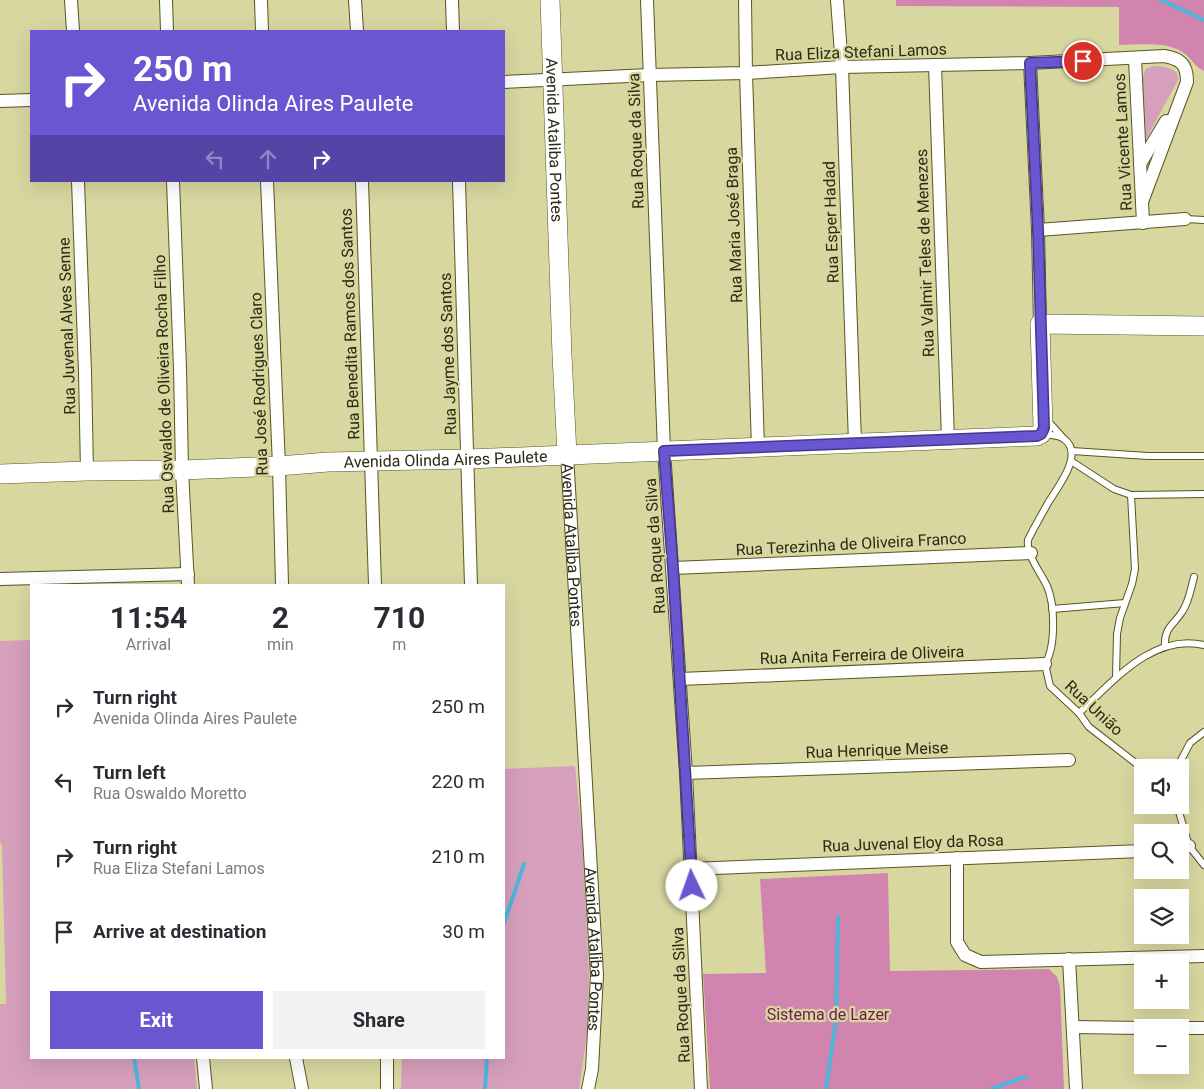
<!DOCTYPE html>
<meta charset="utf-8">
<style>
:root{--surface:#fff;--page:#f2f2f3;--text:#2b2b33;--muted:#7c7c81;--accent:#6a56d0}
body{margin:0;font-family:Roboto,sans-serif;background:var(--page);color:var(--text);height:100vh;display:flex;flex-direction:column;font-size:19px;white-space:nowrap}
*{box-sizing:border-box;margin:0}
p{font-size:16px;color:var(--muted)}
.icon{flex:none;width:28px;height:28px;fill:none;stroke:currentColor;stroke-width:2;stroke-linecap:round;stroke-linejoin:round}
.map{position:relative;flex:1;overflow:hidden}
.drawer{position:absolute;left:30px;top:584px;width:475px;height:475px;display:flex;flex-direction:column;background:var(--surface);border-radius:0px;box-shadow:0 5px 20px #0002}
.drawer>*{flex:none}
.banner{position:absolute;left:30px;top:30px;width:475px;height:152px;border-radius:0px;box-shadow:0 5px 20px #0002;background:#6a56d0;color:#fff;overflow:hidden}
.tools{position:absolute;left:1134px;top:759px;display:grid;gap:10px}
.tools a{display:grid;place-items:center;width:55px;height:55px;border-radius:0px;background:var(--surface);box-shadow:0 5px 20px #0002;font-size:25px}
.pin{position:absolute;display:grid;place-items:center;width:42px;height:42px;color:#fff;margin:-21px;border:2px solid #fff;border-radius:50%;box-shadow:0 1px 5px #0007}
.me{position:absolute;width:55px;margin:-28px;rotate:357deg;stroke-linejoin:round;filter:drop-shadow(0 0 4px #0008)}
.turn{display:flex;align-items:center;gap:18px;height:105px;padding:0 20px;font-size:22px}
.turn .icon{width:65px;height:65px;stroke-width:2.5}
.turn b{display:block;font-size:35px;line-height:42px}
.lanes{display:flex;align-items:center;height:48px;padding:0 20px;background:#0003;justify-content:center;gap:25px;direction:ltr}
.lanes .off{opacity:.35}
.eta{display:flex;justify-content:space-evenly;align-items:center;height:85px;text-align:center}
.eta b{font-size:30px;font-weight:700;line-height:35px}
.button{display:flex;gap:10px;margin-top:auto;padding:10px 20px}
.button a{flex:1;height:58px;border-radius:0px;background:var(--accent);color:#fff;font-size:20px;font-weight:700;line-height:58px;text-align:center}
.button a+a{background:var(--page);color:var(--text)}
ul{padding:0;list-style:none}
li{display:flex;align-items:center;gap:15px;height:75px;padding:0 20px}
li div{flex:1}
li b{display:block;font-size:19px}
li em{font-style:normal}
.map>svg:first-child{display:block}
.green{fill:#d69fbc}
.forest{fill:#d084ae}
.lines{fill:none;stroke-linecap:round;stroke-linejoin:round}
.stream{stroke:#50b5db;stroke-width:4}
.lane-casing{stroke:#585521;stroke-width:8}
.street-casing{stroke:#585521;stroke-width:14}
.secondary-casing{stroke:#585521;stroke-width:20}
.lane{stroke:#fff;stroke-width:6}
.street{stroke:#fff;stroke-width:12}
.secondary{stroke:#fff;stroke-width:19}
.route-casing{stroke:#453887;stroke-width:12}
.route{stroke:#6a56d0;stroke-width:9}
.labels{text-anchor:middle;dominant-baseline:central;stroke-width:4.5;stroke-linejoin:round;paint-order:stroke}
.street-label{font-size:16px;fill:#2b2a15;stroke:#d9d7a0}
.park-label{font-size:16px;fill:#711752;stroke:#d9d7a0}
</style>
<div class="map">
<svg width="1204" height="1089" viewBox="0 0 1204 1089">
<rect width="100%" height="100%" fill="#d9d7a0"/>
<!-- green -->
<g class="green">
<path d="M1153 66C1163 66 1170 67 1177 73L1178 80 1145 141 1143 140 1142 79 1146 69Z"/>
<path d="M31 640V1058H194L197 1089H0V1004H6L2 844 0 843V641Z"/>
<path d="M575 766 582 836 589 975 587 1035 579 1089H401L402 1058H504V769Z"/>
</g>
<!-- forest -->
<g class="forest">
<path d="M896 0H1204V19L1195 16 1204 20V71C1195 67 1192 59 1184 53 1167 41 1139 45 1119 45V7L896 6Z"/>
<path d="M888 873 890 971 1049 969 1057 977 1060 987 1064 1089H710L703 974 766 973 760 879Z"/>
</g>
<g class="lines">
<!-- stream -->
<g class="stream">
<path d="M1161 0 1204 20"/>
<path d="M504 923 524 864"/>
<path d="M134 1058 139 1089"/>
<path d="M485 1089 487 1058"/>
<path d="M826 1089 836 1020 838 917"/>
<path d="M991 1089 1025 1077"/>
</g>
<defs>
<g id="lane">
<path d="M1185 219 1204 220"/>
<path d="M1047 420 1063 438"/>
<path d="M1042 434C1049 435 1059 435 1064 439 1085 454 1057 488 1048 503 1043 512 1038 521 1033 530 1032 533 1029 537 1028 540 1026 555 1041 573 1047 586 1055 604 1056 647 1045 664L1050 686 1079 713 1089 727 1142 768"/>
<path d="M1072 451 1148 456H1204"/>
<path d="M1071 461 1114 489 1131 495 1204 494"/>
<path d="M1052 609 1125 603"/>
<path d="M1165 647C1164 627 1173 626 1182 612 1189 602 1191 588 1194 577"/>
<path d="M1116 677 1117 634 1120 618 1132 584 1135 569 1131 495"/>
<path d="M1079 713C1113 682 1152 633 1204 645"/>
<path d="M1177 768 1190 743 1204 732"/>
<path d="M1177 805 1189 846 1204 865"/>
</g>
<g id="street">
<path d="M71 0 73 31"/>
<path d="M166 0 167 31"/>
<path d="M261 0 262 31"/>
<path d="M355 0 357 31"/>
<path d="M452 0 453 31"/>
<path d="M647 0 664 451 686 773 701 1089"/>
<path d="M745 0 746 73 758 448"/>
<path d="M837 0 842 67 855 443"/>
<path d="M1135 59 1143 223"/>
<path d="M1030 63 1038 230 1040 324"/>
<path d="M935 65 948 439"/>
<path d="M504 82 649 75 746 73 842 67 1030 63 1164 56C1181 59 1187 64 1187 82L1142 202"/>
<path d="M0 101 31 100"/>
<path d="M1140 164 1166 121"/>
<path d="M78 181 85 372 87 471"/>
<path d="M173 181 180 368 182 470 188 585"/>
<path d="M267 181 279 466 282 585"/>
<path d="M362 181 375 585"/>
<path d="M459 181 471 585"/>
<path d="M1038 230 1185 219"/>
<path id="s1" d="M567 454 597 975 592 1069 588 1089"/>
<path d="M673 568 1031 553"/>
<path d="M0 579 188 574"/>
<path d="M680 679 1045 664"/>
<path d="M686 773 1069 760"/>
<path d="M1180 847 1189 846"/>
<path d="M957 858V942L965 955 981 962 1204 956"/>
<path d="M691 869 1142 851"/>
<path d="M1069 959 1076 1089"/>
<path d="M1073 1027 1142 1028"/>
<path d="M1180 1028H1204"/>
<path d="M203 1058 206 1089"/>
<path d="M296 1058 302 1089"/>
<path d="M387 1058V1089"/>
</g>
<g id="secondary">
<path id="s2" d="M550 0 562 355 567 454"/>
<path id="s3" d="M0 474 87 471 182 470 279 466 328 462 468 459 1037 436 1041 434 1043 428 1040 324 1204 326"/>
</g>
</defs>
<!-- lane casing -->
<use href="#lane" class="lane-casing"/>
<!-- street casing -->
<use href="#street" class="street-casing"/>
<!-- secondary casing -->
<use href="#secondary" class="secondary-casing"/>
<!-- lane -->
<use href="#lane" class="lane"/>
<!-- street -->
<use href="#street" class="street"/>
<!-- secondary -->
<use href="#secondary" class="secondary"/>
</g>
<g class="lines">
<defs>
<path id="route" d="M692 886 673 568 664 451 1037 436 1041 434 1044 428 1038 230 1030 63 1083 61"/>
</defs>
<!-- route casing -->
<use href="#route" class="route-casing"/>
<!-- route -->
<use href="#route" class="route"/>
</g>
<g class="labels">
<!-- street labels -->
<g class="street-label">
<text transform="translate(861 52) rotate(-2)">Rua Eliza Stefani Lamos</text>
<text stroke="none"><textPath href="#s2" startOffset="140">Avenida Ataliba Pontes</textPath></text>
<text transform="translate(636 141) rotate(-92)">Rua Roque da Silva</text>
<text transform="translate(1123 142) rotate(-93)">Rua Vicente Lamos</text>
<text transform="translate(831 222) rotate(-92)">Rua Esper Hadad</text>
<text transform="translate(734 225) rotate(-92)">Rua Maria José Braga</text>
<text transform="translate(925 253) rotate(-92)">Rua Valmir Teles de Menezes</text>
<text transform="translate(350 324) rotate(-92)">Rua Benedita Ramos dos Santos</text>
<text transform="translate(67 326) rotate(-92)">Rua Juvenal Alves Senne</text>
<text transform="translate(448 354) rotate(-92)">Rua Jayme dos Santos</text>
<text transform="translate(164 384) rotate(-92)">Rua Oswaldo de Oliveira Rocha Filho</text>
<text transform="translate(259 384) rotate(-92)">Rua José Rodrigues Claro</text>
<text stroke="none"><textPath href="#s3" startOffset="446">Avenida Olinda Aires Paulete</textPath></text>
<text transform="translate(851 544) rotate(-3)">Rua Terezinha de Oliveira Franco</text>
<text stroke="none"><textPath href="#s1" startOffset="91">Avenida Ataliba Pontes</textPath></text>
<text transform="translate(655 546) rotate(-94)">Rua Roque da Silva</text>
<text transform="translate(862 655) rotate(-2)">Rua Anita Ferreira de Oliveira</text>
<text transform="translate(1094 708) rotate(43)">Rua União</text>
<text transform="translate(877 750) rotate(-2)">Rua Henrique Meise</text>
<text transform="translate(913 843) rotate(-2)">Rua Juvenal Eloy da Rosa</text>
<text stroke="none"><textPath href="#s1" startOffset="496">Avenida Ataliba Pontes</textPath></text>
<text transform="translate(681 995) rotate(-93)">Rua Roque da Silva</text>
</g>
<!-- park labels -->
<g class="park-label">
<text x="828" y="1014">Sistema de Lazer</text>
</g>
</g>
</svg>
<div class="tools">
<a><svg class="icon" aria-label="sound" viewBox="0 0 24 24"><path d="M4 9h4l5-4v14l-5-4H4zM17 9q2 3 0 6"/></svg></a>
<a><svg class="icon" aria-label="search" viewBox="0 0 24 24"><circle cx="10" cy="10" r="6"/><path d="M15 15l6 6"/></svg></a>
<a><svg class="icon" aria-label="layers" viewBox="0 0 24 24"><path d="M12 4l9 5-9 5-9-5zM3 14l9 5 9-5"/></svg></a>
<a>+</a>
<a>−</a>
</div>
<div class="pin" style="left:1083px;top:61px;background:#d93025"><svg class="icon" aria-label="arrive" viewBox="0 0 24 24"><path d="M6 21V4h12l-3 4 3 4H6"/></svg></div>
<svg class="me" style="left:692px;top:886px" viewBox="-20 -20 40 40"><circle r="19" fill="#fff"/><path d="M0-13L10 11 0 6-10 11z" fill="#6a56d0"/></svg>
<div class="banner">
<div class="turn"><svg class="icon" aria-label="right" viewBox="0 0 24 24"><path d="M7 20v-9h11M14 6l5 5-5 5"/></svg><div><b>250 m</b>Avenida Olinda Aires Paulete</div></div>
<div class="lanes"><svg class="icon off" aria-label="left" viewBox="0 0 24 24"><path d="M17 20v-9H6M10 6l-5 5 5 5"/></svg><svg class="icon off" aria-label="ahead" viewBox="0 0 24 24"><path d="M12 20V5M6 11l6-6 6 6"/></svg><svg class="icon" aria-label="right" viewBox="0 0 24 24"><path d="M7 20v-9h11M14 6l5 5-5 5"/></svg></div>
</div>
<section class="drawer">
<div class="eta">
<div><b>11:54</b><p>Arrival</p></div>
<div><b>2</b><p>min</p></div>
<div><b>710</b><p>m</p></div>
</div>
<ul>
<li><svg class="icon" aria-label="right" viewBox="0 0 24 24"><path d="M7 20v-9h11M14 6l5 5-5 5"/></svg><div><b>Turn right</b><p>Avenida Olinda Aires Paulete</p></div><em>250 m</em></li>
<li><svg class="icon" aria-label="left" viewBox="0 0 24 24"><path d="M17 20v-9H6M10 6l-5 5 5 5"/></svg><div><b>Turn left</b><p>Rua Oswaldo Moretto</p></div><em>220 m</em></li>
<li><svg class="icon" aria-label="right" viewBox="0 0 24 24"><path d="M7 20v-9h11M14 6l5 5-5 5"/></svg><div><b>Turn right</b><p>Rua Eliza Stefani Lamos</p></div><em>210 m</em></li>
<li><svg class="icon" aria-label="arrive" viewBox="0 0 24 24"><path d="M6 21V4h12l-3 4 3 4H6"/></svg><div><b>Arrive at destination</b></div><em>30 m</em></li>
</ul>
<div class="button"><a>Exit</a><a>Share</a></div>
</section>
</div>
